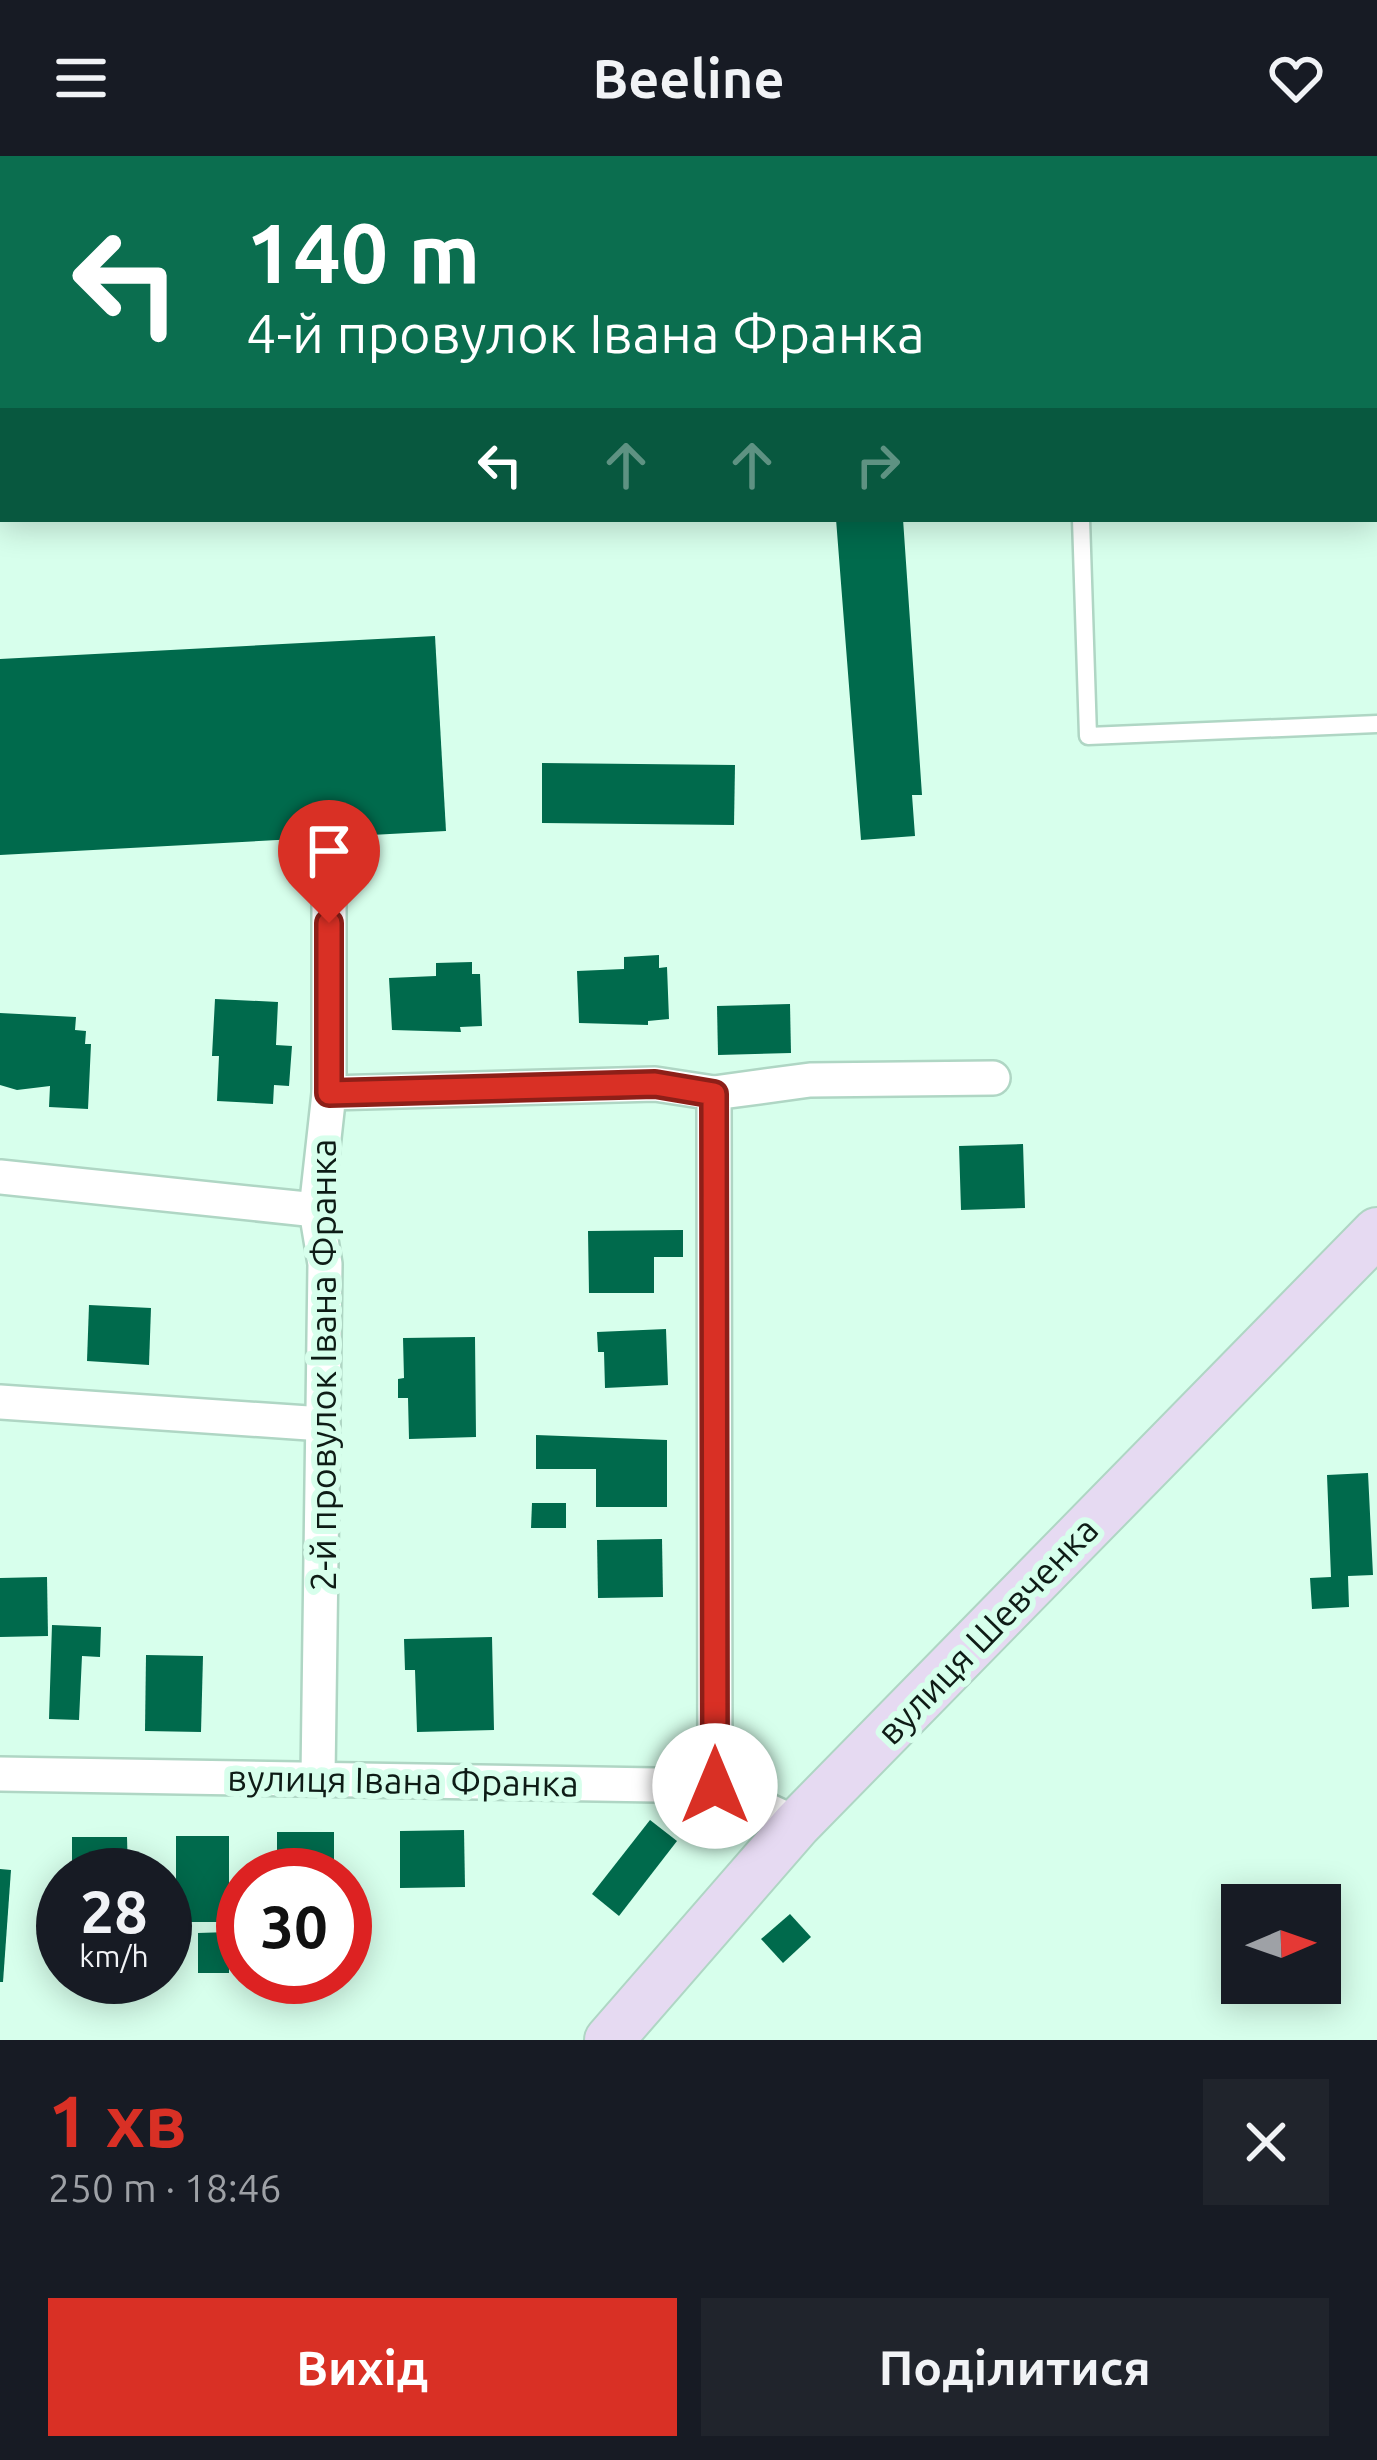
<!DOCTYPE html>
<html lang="uk">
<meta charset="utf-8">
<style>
:root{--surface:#171b24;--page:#20242c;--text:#f1f3f6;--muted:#9ea1a6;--accent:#d93025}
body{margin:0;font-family:Ubuntu,sans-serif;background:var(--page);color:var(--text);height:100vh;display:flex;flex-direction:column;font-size:45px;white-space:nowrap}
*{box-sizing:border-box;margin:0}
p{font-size:39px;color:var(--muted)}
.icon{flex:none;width:66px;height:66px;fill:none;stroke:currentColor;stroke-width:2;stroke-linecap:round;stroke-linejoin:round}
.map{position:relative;height:1884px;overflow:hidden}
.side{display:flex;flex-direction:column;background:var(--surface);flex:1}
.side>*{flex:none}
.guide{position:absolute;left:0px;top:0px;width:1377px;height:366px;box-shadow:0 6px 30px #0003;background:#0b6e4f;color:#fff;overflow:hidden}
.needle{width:78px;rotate:88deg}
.buttons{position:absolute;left:1221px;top:1728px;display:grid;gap:24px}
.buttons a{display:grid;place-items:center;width:120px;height:120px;border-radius:0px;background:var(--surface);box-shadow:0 6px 30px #0003;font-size:60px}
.speed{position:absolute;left:36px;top:1692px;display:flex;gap:24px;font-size:60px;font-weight:700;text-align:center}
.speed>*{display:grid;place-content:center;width:156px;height:156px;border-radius:50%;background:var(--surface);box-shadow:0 6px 30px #0003;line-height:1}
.speed small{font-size:30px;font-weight:400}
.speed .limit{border:18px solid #d22;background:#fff;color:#111}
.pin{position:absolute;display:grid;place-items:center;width:102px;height:102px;color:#fff;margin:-123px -51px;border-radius:50% 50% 50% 0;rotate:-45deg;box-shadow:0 0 12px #0007}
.pin .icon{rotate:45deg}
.me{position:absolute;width:132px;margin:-66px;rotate:0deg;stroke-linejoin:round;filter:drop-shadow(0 0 9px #0008)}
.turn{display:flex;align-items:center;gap:42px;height:252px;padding:0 48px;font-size:54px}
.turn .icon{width:156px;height:156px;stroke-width:2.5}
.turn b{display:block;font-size:84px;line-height:102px}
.lanes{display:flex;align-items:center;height:114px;padding:0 48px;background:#0003;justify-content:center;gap:60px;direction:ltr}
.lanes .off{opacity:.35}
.round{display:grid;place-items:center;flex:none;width:126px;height:126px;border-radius:0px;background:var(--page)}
.headline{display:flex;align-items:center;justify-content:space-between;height:204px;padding:0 48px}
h1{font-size:72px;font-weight:700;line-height:90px;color:var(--accent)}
.cta{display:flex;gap:24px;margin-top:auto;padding:24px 48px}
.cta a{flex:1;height:138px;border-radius:0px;background:var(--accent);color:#fff;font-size:48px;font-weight:700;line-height:138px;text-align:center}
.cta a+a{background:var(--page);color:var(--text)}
header{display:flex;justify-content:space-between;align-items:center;height:156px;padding:0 48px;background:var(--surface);font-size:54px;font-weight:700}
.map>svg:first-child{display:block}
.building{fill:#006a4c}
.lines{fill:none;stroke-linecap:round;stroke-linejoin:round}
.service-casing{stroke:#afd6c4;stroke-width:21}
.minor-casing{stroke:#afd6c4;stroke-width:38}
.secondary-casing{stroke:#afd6c4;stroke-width:52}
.service{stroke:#fff;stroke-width:16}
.minor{stroke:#fff;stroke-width:33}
.secondary{stroke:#e6daf2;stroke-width:48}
.route-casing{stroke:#8d1f18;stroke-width:30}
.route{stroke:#d93025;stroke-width:21}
.labels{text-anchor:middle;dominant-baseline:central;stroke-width:12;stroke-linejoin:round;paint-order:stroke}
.street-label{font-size:36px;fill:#0e1c16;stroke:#d7ffec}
</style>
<header><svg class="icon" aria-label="menu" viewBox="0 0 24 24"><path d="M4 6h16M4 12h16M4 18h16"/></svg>Beeline<svg class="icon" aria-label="heart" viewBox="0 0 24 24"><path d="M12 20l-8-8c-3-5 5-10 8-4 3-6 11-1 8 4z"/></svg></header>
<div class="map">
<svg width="1377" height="1884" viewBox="0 0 1377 1884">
<rect width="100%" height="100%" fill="#d7ffec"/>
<!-- building -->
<g class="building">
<path d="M836 363H903L922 639H912L915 680 861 684Z"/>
<path d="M435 480 446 675 0 699V503Z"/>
<path d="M542 607 735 609 734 669 542 667Z"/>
<path d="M659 799V812L667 811 669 863 648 865V869L579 867 577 815 624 813V801Z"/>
<path d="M472 806V818H480L482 870 460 871 461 876 392 874 389 822 436 820V807Z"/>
<path d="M215 843 278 846 276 889 292 890 289 930 274 929 273 948 217 945 219 900H212Z"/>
<path d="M790 848 791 897 718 899 717 850Z"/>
<path d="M0 857 76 861 75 874 86 875 85 888H91L88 953 49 951 50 930 17 934 0 929Z"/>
<path d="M1023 988 1025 1052 961 1054 959 990Z"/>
<path d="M683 1074V1101H654V1137H589L588 1075Z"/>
<path d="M89 1149 151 1152 149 1209 87 1205Z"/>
<path d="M666 1173 668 1229 605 1232 604 1196H598L597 1176Z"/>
<path d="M475 1181 476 1281 409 1283 408 1242H398V1223L404 1222 403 1182Z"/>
<path d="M536 1279 667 1284V1351H596V1313H536Z"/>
<path d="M1368 1317 1373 1419 1348 1420 1349 1451 1312 1453 1310 1422 1331 1421 1327 1319Z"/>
<path d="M532 1347H566V1372H531Z"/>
<path d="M662 1383 663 1441 598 1442 597 1384Z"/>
<path d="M47 1421 48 1480 0 1481V1422Z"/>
<path d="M52 1469 101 1471 100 1501 82 1500 79 1564 49 1563Z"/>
<path d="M492 1481 494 1574 417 1576 415 1514H405L404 1483Z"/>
<path d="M146 1499 203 1500 201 1576 145 1575Z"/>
<path d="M650 1664 677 1685 619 1760 592 1738Z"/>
<path d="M464 1674 465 1731 400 1732V1675Z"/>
<rect x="277" y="1676" width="57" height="43"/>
<rect x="176" y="1680" width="53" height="86"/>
<path d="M72 1681H127L128 1719H72Z"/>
<path d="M0 1713 11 1714 3 1826H0Z"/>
<path d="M790 1758 811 1781 783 1807 761 1783Z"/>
<path d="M229 1776V1817H198V1777Z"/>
</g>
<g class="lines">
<defs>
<g id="service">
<path d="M1374 146H1377"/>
<path d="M1081 363 1088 580 1377 568"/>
</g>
<g id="minor">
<path d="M329 937 655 928 714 937 810 924 993 922"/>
<path d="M714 937 715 1630"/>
<path d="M0 1021 316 1054"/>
<path d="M0 1246 323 1268"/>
<path d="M0 1618 715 1630 797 1668"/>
<path d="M318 1621 325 1108 316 1054 329 937V725"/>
</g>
<path id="secondary" d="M609 1884 797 1668 1377 1076"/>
</defs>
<!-- service casing -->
<use href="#service" class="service-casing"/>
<!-- minor casing -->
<use href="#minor" class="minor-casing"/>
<!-- secondary casing -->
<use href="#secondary" class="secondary-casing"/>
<!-- service -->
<use href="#service" class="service"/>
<!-- minor -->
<use href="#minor" class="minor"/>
<!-- secondary -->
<use href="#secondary" class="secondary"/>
</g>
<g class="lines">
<defs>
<path id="route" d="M329 767V937L655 928 714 938 715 1630"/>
</defs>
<!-- route casing -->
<use href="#route" class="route-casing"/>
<!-- route -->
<use href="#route" class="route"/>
</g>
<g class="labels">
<!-- street labels -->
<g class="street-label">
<text transform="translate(322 1209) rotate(-90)">2-й провулок Івана Франка</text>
<text transform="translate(987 1474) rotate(-46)">вулиця Шевченка</text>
<text transform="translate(403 1624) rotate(1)">вулиця Івана Франка</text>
</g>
</g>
</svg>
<div class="buttons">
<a><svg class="needle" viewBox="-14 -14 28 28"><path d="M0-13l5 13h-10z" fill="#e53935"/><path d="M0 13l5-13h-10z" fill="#9ea1a6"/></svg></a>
</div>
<div class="speed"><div>28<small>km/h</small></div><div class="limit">30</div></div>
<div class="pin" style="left:329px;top:767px;background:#d93025"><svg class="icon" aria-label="arrive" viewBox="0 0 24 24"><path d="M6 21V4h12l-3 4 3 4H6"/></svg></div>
<svg class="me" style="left:715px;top:1630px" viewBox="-20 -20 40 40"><circle r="19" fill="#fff"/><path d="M0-13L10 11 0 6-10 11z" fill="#d93025"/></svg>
<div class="guide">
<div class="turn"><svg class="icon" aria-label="left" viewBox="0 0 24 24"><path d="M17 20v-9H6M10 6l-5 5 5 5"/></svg><div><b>140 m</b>4-й провулок Івана Франка</div></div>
<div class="lanes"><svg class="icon" aria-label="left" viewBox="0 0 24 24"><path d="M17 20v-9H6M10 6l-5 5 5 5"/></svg><svg class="icon off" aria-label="ahead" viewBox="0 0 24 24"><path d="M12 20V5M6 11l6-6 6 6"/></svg><svg class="icon off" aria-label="ahead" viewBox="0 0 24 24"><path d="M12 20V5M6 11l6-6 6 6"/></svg><svg class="icon off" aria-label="right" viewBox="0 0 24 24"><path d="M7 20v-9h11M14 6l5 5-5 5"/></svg></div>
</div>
</div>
<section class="side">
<div class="headline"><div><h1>1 хв</h1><p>250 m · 18:46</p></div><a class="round"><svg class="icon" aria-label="close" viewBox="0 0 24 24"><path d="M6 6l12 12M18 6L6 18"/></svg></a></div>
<div class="cta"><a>Вихід</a><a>Поділитися</a></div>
</section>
